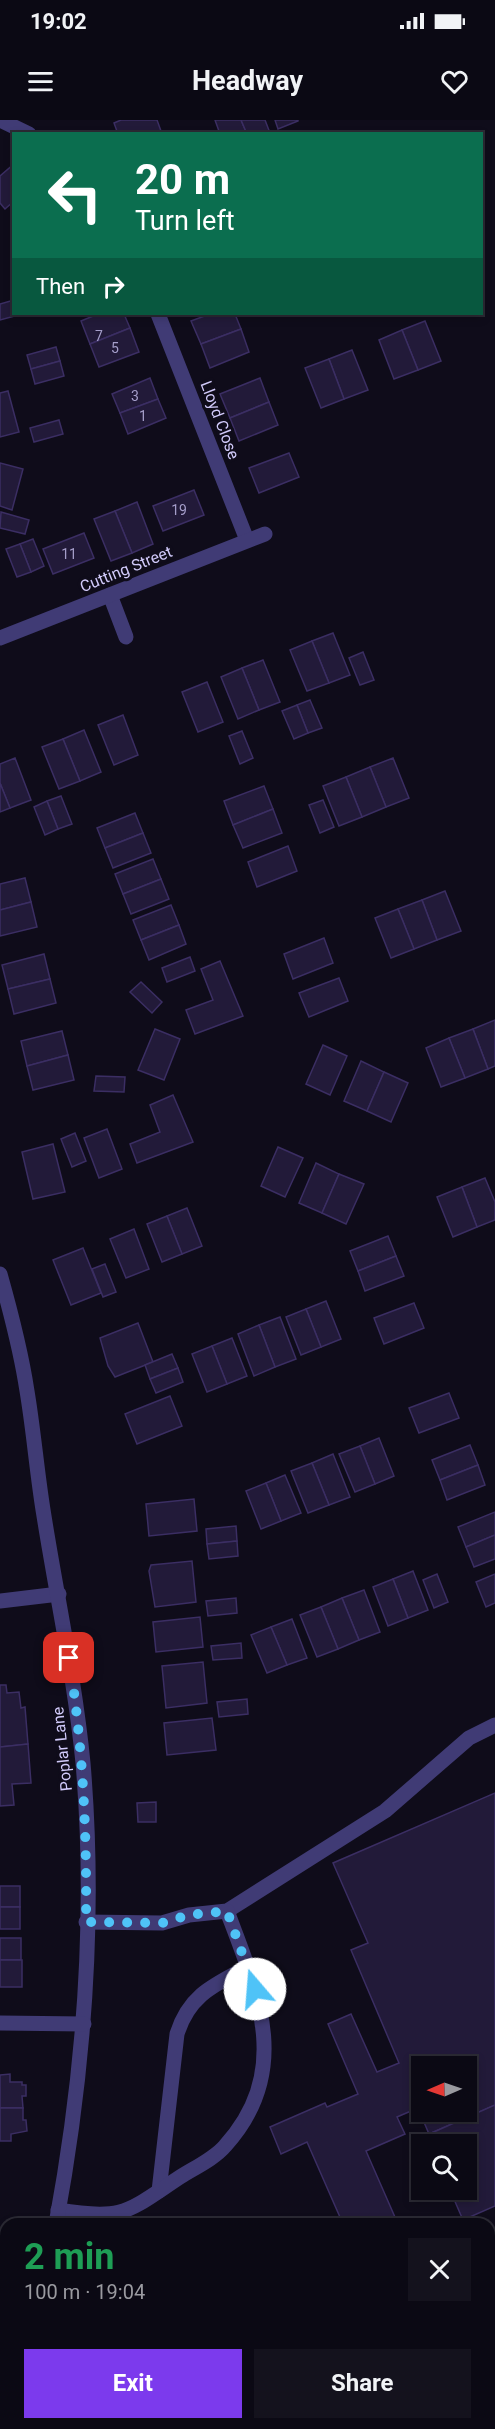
<!DOCTYPE html>
<meta charset="utf-8">
<style>
:root{--surface:#0b0914;--page:#14121d;--text:#f1f3f6;--muted:#9a9aa0;--line:#2b2a34;--accent:#7c3aed}
body{margin:0;font-family:Roboto,sans-serif;background:var(--page);color:var(--text);height:100vh;display:flex;flex-direction:column;font-size:22px;white-space:nowrap}
*{box-sizing:border-box;margin:0}
p{font-size:20px;color:var(--muted)}
.icon{flex:none;width:33px;height:33px;fill:none;stroke:currentColor;stroke-width:2;stroke-linecap:round;stroke-linejoin:round}
.map{position:relative;flex:1;overflow:hidden}
.drawer{position:absolute;left:0px;top:2098px;width:495px;height:212px;display:flex;flex-direction:column;background:var(--surface);border-radius:18px 18px 0 0;box-shadow:0 3px 9px #0003,0 0 0 2px var(--line)}
.drawer>*{flex:none}
.banner{position:absolute;left:12px;top:12px;width:471px;height:183px;border-radius:0px;box-shadow:0 3px 9px #0003,0 0 0 2px var(--line);background:#0b6e4f;color:#fff;overflow:hidden}
.needle{width:39px;rotate:268deg}
.buttons{position:absolute;left:411px;top:1936px;display:grid;gap:12px}
.buttons a{display:grid;place-items:center;width:66px;height:66px;border-radius:0px;background:var(--surface);box-shadow:0 3px 9px #0003,0 0 0 2px var(--line);font-size:30px}
.pin{position:absolute;display:grid;place-items:center;width:51px;height:51px;color:#fff;margin:-26px;border-radius:12px;box-shadow:0 3px 9px #0006}
.me{position:absolute;width:66px;margin:-33px;rotate:342deg;stroke-linejoin:round;filter:drop-shadow(0 0 4px #0008)}
.turn{display:flex;align-items:center;gap:21px;height:126px;padding:0 24px;font-size:27px}
.turn .icon{width:78px;height:78px;stroke-width:2.5}
.turn b{display:block;font-size:42px;line-height:51px}
.then{display:flex;align-items:center;height:57px;padding:0 24px;background:#0003;gap:12px;font-size:22px}
.round{display:grid;place-items:center;flex:none;width:63px;height:63px;border-radius:0px;background:var(--page)}
.head{display:flex;align-items:center;justify-content:space-between;height:102px;padding:0 24px}
h1{font-size:36px;font-weight:700;line-height:45px;color:#1e9e55}
.cta{display:flex;gap:12px;margin-top:auto;padding:12px 24px}
.cta a{flex:1;height:69px;border-radius:0px;background:var(--accent);color:#fff;font-size:24px;font-weight:700;line-height:69px;text-align:center}
.cta a+a{background:var(--page);color:var(--text)}
.status{display:flex;justify-content:space-between;align-items:center;height:42px;padding:0 30px;background:var(--surface);direction:ltr}
.status svg{height:16px;fill:currentColor}
header{display:flex;justify-content:space-between;align-items:center;height:78px;padding:0 24px;background:var(--surface);font-size:27px;font-weight:700}
.map>svg:first-child{display:block}
.building{fill:#221a39;stroke:#3b2e63;stroke-width:1.5;fill-rule:evenodd}
.lines{fill:none;stroke-linecap:round;stroke-linejoin:round}
.service{stroke:#403b75;stroke-width:15}
.minor{stroke:#403b75;stroke-width:15}
.route{stroke:#4fc3f7;stroke-width:10;stroke-dasharray:0 18}
.labels{text-anchor:middle;dominant-baseline:central;stroke-width:6;stroke-linejoin:round;paint-order:stroke}
.number-label{font-size:14px;fill:#a59eca}
.street-label{font-size:16px;fill:#d1cafa;stroke:#0f0c1a}
</style>
<div class="status"><b>19:02</b><svg viewBox="0 0 49 12"><path d="M0 12V9h3v3zM5 12V6h3v6zM10 12V3h3v9zM15 12V0h3v12zM26 1h20v11H26zM47 4h2v5h-2z"/></svg></div>
<header><svg class="icon" aria-label="menu" viewBox="0 0 24 24"><path d="M4 6h16M4 12h16M4 18h16"/></svg>Headway<svg class="icon" aria-label="heart" viewBox="0 0 24 24"><path d="M12 20l-8-8c-3-5 5-10 8-4 3-6 11-1 8 4z"/></svg></header>
<div class="map">
<svg width="495" height="2309" viewBox="0 0 495 2309">
<rect width="100%" height="100%" fill="#0f0c1a"/>
<!-- building -->
<g class="building">
<path d="M121 0H157L161 11 154 14H118L114 3Z"/>
<path d="M215 0H241L247 14H220Z"/>
<path d="M241 0H265L270 13 247 14Z"/>
<path d="M275 0H298V1L278 9Z"/>
<path d="M14 44V81L5 89 0 83V56Z"/>
<path d="M14 180V194H22L0 200V184Z"/>
<path d="M98 194H124L130 208 90 224 81 201Z"/>
<path d="M210 194H235L241 209 201 224 191 201Z"/>
<path d="M425 201 441 241 418 250 402 210Z"/>
<path d="M130 208 139 232 99 247 90 224Z"/>
<path d="M241 209 249 232 210 248 201 224Z"/>
<path d="M402 210 418 250 394 259 379 220Z"/>
<path d="M56 227 60 241 31 249 27 235Z"/>
<path d="M352 230 368 270 344 279 329 239Z"/>
<path d="M329 239 344 279 321 288 305 248Z"/>
<path d="M60 241 64 256 35 264 31 249Z"/>
<path d="M150 258 158 279 120 293 112 274Z"/>
<path d="M260 258 269 282 230 298 220 274Z"/>
<path d="M8 271 19 312 0 317V273Z"/>
<path d="M158 279 166 298 128 314 120 293Z"/>
<path d="M269 282 278 305 239 321 230 298Z"/>
<path d="M59 300 63 314 34 322 30 308Z"/>
<path d="M289 333 299 357 259 373 249 348Z"/>
<path d="M0 343 23 349 12 390 0 386Z"/>
<path d="M194 370 204 395 163 411 153 386Z"/>
<path d="M137 382 153 424 132 433 115 391Z"/>
<path d="M115 391 132 433 111 441 94 399Z"/>
<path d="M1 392 29 400 25 414 0 408Z"/>
<path d="M84 413 94 438 53 454 43 429Z"/>
<path d="M33 419 44 446 31 452 20 424Z"/>
<path d="M20 424 31 452 17 457 6 429Z"/>
<path d="M333 513 350 555 329 563 312 521Z"/>
<path d="M312 521 329 563 307 571 290 530Z"/>
<path d="M363 532 374 560 360 565 349 538Z"/>
<path d="M263 540 280 582 259 590 242 548Z"/>
<path d="M242 548 259 590 238 599 221 557Z"/>
<path d="M207 562 223 602 198 612 182 572Z"/>
<path d="M310 580 322 608 308 613 297 585Z"/>
<path d="M297 585 308 613 294 619 282 591Z"/>
<path d="M123 595 138 635 114 645 98 605Z"/>
<path d="M84 610 101 652 80 661 63 619Z"/>
<path d="M242 611 253 638 240 644 229 616Z"/>
<path d="M63 619 80 661 59 669 42 627Z"/>
<path d="M15 638 31 680 10 688 0 663V644Z"/>
<path d="M393 638 409 678 386 687 370 647Z"/>
<path d="M370 647 386 687 362 697 346 657Z"/>
<path d="M346 657 362 697 339 706 323 666Z"/>
<path d="M0 663 10 688 0 692Z"/>
<path d="M264 666 273 689 233 705 224 681Z"/>
<path d="M61 676 72 704 58 709 47 681Z"/>
<path d="M323 680 334 707 320 713 309 685Z"/>
<path d="M47 681 58 709 45 715 34 687Z"/>
<path d="M273 689 282 713 243 728 233 705Z"/>
<path d="M135 693 143 713 105 728 97 708Z"/>
<path d="M143 713 151 733 113 748 105 728Z"/>
<path d="M288 726 297 751 257 767 248 742Z"/>
<path d="M153 739 161 759 123 774 115 754Z"/>
<path d="M25 758 31 782 0 790V764Z"/>
<path d="M161 759 169 779 131 794 123 774Z"/>
<path d="M445 771 461 811 437 820 422 780Z"/>
<path d="M422 780 437 820 414 829 398 789Z"/>
<path d="M31 782 37 807 0 816V790Z"/>
<path d="M171 785 179 805 141 820 133 800Z"/>
<path d="M398 789 414 829 391 838 375 798Z"/>
<path d="M179 805 186 824 149 840 141 820Z"/>
<path d="M324 818 333 843 293 859 284 834Z"/>
<path d="M44 834 50 859 8 869 2 845Z"/>
<path d="M190 837 195 851 167 862 162 848Z"/>
<path d="M220 841 243 896 195 914 186 890 213 880 201 849Z"/>
<path d="M339 858 348 881 309 897 299 873Z"/>
<path d="M50 859 56 883 14 894 8 869Z"/>
<path d="M141 862 162 882 152 893 130 872Z"/>
<path d="M495 900V946L488 949 473 909Z"/>
<path d="M155 909 180 919 164 960 138 950Z"/>
<path d="M473 909 488 949 465 958 449 918Z"/>
<path d="M62 911 68 935 27 946 21 921Z"/>
<path d="M449 918 465 958 441 967 426 928Z"/>
<path d="M323 925 347 936 330 975 306 964Z"/>
<path d="M68 935 74 960 33 970 27 946Z"/>
<path d="M361 941 384 952 367 991 344 981Z"/>
<path d="M384 952 408 963 391 1002 367 991Z"/>
<path d="M96 956 125 957 124 972 94 971Z"/>
<path d="M173 975 193 1022 137 1043 130 1024 160 1012 150 985Z"/>
<path d="M107 1009 122 1049 99 1058 84 1018Z"/>
<path d="M75 1013 86 1041 72 1047 61 1019Z"/>
<path d="M53 1024 65 1072 33 1079 22 1032Z"/>
<path d="M278 1027 303 1038 285 1077 261 1066Z"/>
<path d="M316 1043 339 1054 322 1093 299 1083Z"/>
<path d="M339 1054 364 1064 346 1104 322 1093Z"/>
<path d="M485 1058 495 1082V1100L477 1107 462 1067Z"/>
<path d="M462 1067 477 1107 453 1117 437 1077Z"/>
<path d="M187 1088 202 1126 182 1134 167 1096Z"/>
<path d="M167 1096 182 1134 162 1142 147 1104Z"/>
<path d="M134 1109 149 1149 126 1158 110 1119Z"/>
<path d="M388 1116 396 1136 358 1151 350 1131Z"/>
<path d="M83 1128 101 1173 71 1185 53 1140Z"/>
<path d="M396 1136 404 1156 365 1171 358 1151Z"/>
<path d="M105 1144 116 1172 103 1177 92 1149Z"/>
<path d="M326 1181 341 1219 321 1227 306 1189Z"/>
<path d="M414 1183 424 1208 384 1224 374 1198Z"/>
<path d="M306 1189 321 1227 301 1235 286 1197Z"/>
<path d="M280 1197 296 1239 275 1247 259 1205Z"/>
<path d="M138 1203 153 1242 115 1257 108 1246 100 1218Z"/>
<path d="M259 1205 275 1247 254 1256 238 1214Z"/>
<path d="M232 1218 247 1256 227 1264 212 1226Z"/>
<path d="M212 1226 227 1264 207 1272 192 1234Z"/>
<path d="M172 1234 178 1248 150 1259 145 1245Z"/>
<path d="M178 1248 183 1262 156 1273 150 1259Z"/>
<path d="M449 1273 459 1298 419 1313 409 1288Z"/>
<path d="M170 1276 182 1306 137 1324 125 1294Z"/>
<path d="M379 1318 394 1356 375 1364 360 1326Z"/>
<path d="M470 1325 478 1345 440 1360 432 1340Z"/>
<path d="M360 1326 375 1364 355 1372 339 1334Z"/>
<path d="M333 1334 350 1377 329 1385 312 1343Z"/>
<path d="M312 1343 329 1385 308 1393 291 1351Z"/>
<path d="M478 1345 485 1365 447 1380 440 1360Z"/>
<path d="M285 1355 301 1393 281 1401 266 1363Z"/>
<path d="M266 1363 281 1401 261 1409 246 1371Z"/>
<path d="M194 1379 197 1411 149 1416 146 1384Z"/>
<path d="M495 1392V1415L466 1427 458 1407Z"/>
<path d="M236 1406 237 1421 207 1424 206 1409Z"/>
<path d="M495 1415V1439L474 1447 466 1427Z"/>
<path d="M237 1421 238 1436 209 1439 207 1424Z"/>
<path d="M192 1441 196 1482 155 1487 149 1451 151 1445Z"/>
<path d="M413 1451 428 1490 408 1498 393 1459Z"/>
<path d="M437 1454 448 1482 434 1488 423 1460Z"/>
<path d="M495 1454V1483L486 1487 476 1462Z"/>
<path d="M393 1459 408 1498 388 1506 373 1467Z"/>
<path d="M364 1470 380 1512 359 1520 342 1478Z"/>
<path d="M236 1478 237 1493 208 1496 206 1481Z"/>
<path d="M342 1478 359 1520 338 1529 321 1487Z"/>
<path d="M321 1487 338 1529 317 1537 300 1495Z"/>
<path d="M200 1497 203 1527 156 1532 153 1502Z"/>
<path d="M292 1499 307 1538 287 1545 271 1507Z"/>
<path d="M271 1507 287 1545 267 1553 251 1515Z"/>
<path d="M241 1523 242 1538 213 1540 211 1526Z"/>
<path d="M203 1542 207 1583 166 1588 162 1546Z"/>
<path d="M0 1565H6L7 1573 19 1572 21 1588 25 1587 28 1624 0 1627Z"/>
<path d="M247 1579 248 1594 219 1597 217 1582Z"/>
<path d="M212 1598 216 1630 167 1635 164 1603Z"/>
<path d="M28 1624 31 1663 12 1664 14 1685 0 1686V1627Z"/>
<path d="M495 1673V1985L429 2014 418 1988 397 1997 405 2014 366 2031 398 2104H343L307 2022 281 2034 270 2007 325 1983 327 1987 358 1974 328 1904 351 1894 377 1952 399 1943 351 1830 368 1823 333 1743ZM422 1947H466V1992H422Z"/>
<path d="M156 1682V1702H138L137 1683Z"/>
<rect x="0" y="1766" width="20" height="21"/>
<rect x="0" y="1787" width="20" height="22"/>
<rect x="0" y="1818" width="21" height="22"/>
<rect x="0" y="1840" width="22" height="27"/>
<path d="M10 1954V1962H22V1965H26V1976H22L23 1988H0V1955Z"/>
<path d="M495 1985V2086L463 2100 450 2070 430 2079 426 2070H466V2025H431L427 2015Z"/>
<path d="M0 1988H23V2000H26L27 2011 11 2014V2021H0Z"/>
<path d="M495 2114V2156L489 2159V2116Z"/>
<path d="M495 2156V2200H494L489 2188V2159Z"/>
</g>
<g class="lines">
<!-- service -->
<g class="service">
<path d="M0 1481 59 1474"/>
<path d="M86 1802 162 1803 189 1795 227 1791 385 1691 469 1618 495 1605"/>
<path d="M159 2071 177 1914C189 1875 214 1865 248 1847"/>
<path d="M58 2090C124 2101 127 2092 180 2057 194 2048 214 2039 225 2026 293 1951 258 1873 227 1791"/>
</g>
<!-- minor -->
<g class="minor">
<path d="M2 1 29 14"/>
<path d="M158 194 247 420"/>
<path d="M110 475 126 517"/>
<path d="M0 518 265 414"/>
<path d="M0 1154C11 1193 21 1231 27 1271 34 1313 37 1354 44 1396 57 1478 75 1560 83 1643 96 1797 84 1953 56 2104"/>
<path d="M0 1903 84 1904"/>
</g>
</g>
<g class="lines">
<!-- route -->
<path class="route" d="M69 1538C83 1626 87 1713 86 1802L162 1803 189 1795 227 1791 255 1869"/>
</g>
<g class="labels">
<!-- number labels -->
<g class="number-label">
<text x="99" y="216">7</text>
<text x="115" y="228">5</text>
<text x="135" y="276">3</text>
<text x="143" y="296">1</text>
<text x="179" y="390">19</text>
<text x="69" y="434">11</text>
</g>
<!-- street labels -->
<g class="street-label">
<text transform="translate(220 300) rotate(69)">Lloyd Close</text>
<text transform="translate(126 449) rotate(-22)">Cutting Street</text>
<text transform="translate(62 1629) rotate(-96)">Poplar Lane</text>
</g>
</g>
</svg>
<div class="buttons">
<a><svg class="needle" viewBox="-14 -14 28 28"><path d="M0-13l5 13h-10z" fill="#e53935"/><path d="M0 13l5-13h-10z" fill="#9a9aa0"/></svg></a>
<a><svg class="icon" aria-label="search" viewBox="0 0 24 24"><circle cx="10" cy="10" r="6"/><path d="M15 15l6 6"/></svg></a>
</div>
<div class="pin" style="left:69px;top:1538px;background:#d93025"><svg class="icon" aria-label="arrive" viewBox="0 0 24 24"><path d="M6 21V4h12l-3 4 3 4H6"/></svg></div>
<svg class="me" style="left:255px;top:1869px" viewBox="-20 -20 40 40"><circle r="19" fill="#fff"/><path d="M0-13L10 11 0 6-10 11z" fill="#4fc3f7"/></svg>
<div class="banner">
<div class="turn"><svg class="icon" aria-label="left" viewBox="0 0 24 24"><path d="M17 20v-9H6M10 6l-5 5 5 5"/></svg><div><b>20 m</b>Turn left</div></div>
<div class="then">Then<svg class="icon" aria-label="right" viewBox="0 0 24 24"><path d="M7 20v-9h11M14 6l5 5-5 5"/></svg></div>
</div>
<section class="drawer">
<div class="head"><div><h1>2 min</h1><p>100 m · 19:04</p></div><a class="round"><svg class="icon" aria-label="close" viewBox="0 0 24 24"><path d="M6 6l12 12M18 6L6 18"/></svg></a></div>
<div class="cta"><a>Exit</a><a>Share</a></div>
</section>
</div>
